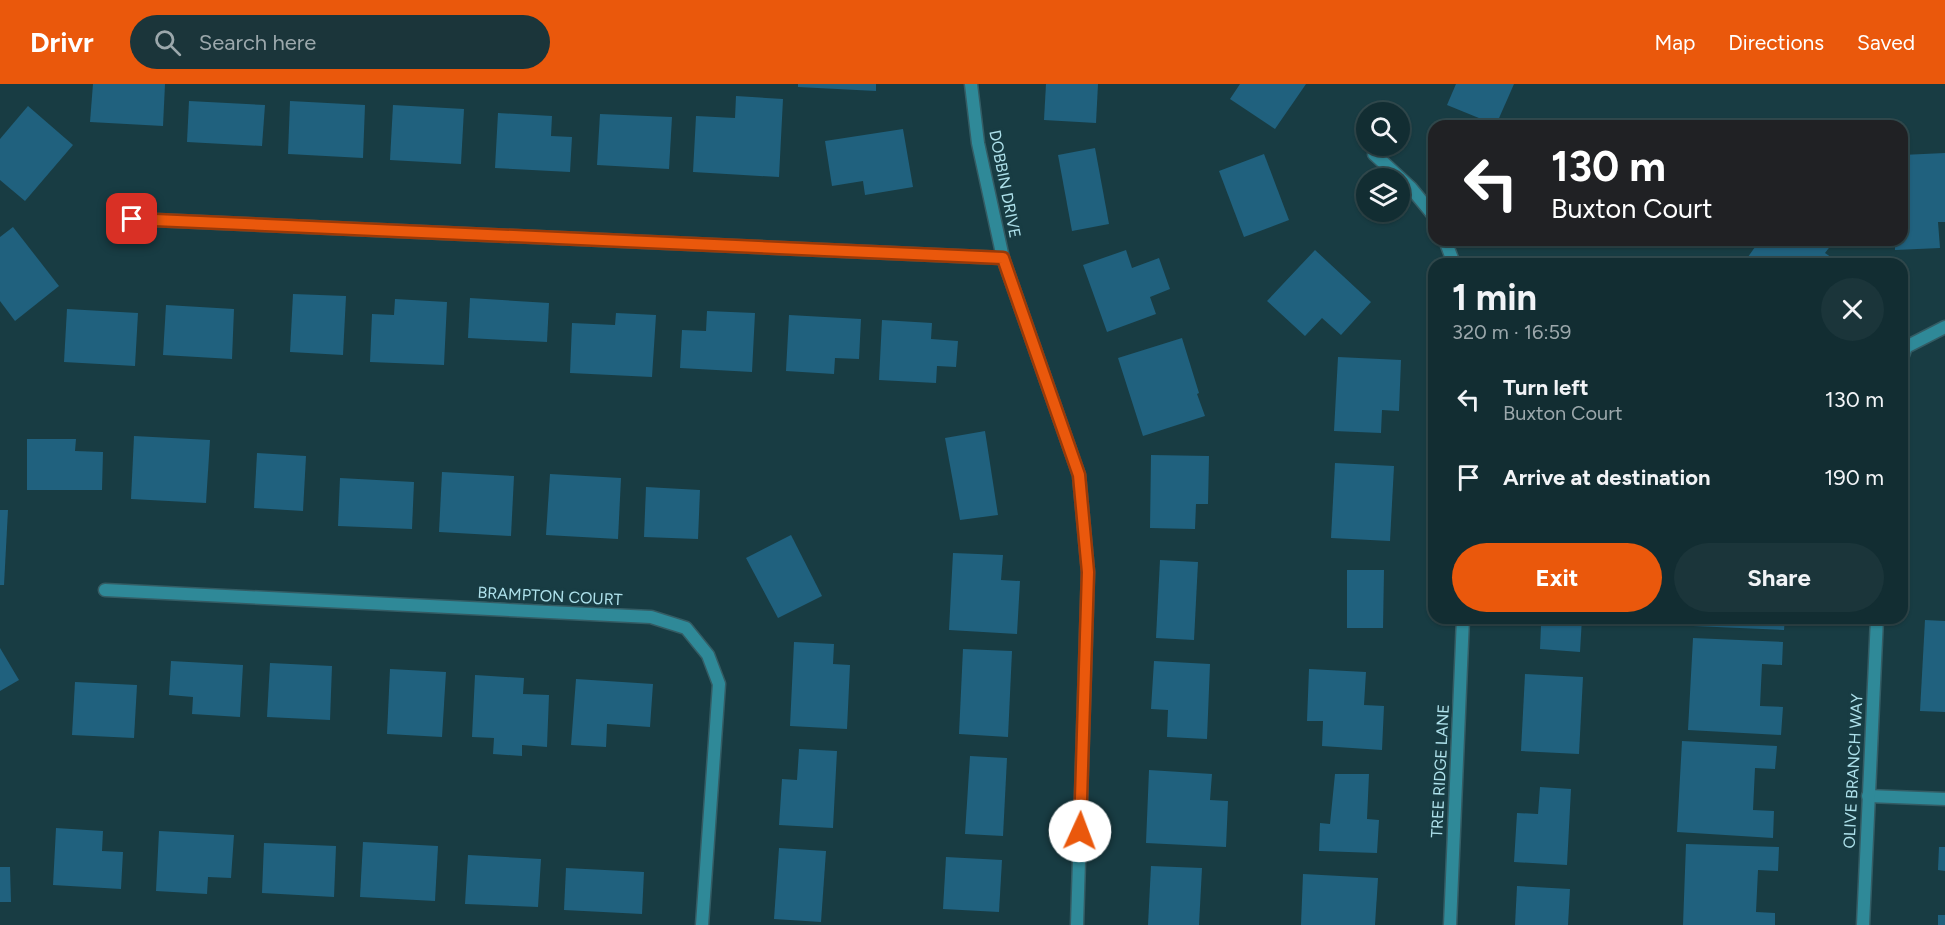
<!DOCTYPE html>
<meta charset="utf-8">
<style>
:root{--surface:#122d32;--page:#1b353a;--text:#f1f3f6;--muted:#9ca8ac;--line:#31494d;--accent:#ea580c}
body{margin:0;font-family:Figtree,sans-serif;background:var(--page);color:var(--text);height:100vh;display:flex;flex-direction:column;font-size:22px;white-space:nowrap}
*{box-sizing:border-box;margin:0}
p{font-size:20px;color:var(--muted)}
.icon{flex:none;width:33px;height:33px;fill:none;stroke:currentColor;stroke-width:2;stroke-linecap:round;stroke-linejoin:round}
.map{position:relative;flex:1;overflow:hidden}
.drawer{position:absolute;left:1428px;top:174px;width:480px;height:366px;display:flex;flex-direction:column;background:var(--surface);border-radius:18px;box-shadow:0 2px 4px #0004,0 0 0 2px var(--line)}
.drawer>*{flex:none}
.hud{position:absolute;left:1428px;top:36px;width:480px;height:126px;border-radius:18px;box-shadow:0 2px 4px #0004,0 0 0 2px var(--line);background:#202124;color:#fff;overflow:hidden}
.fabs{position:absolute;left:1356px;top:18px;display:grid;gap:12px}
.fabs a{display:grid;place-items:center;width:54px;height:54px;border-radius:50%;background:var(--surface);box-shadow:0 2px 4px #0004,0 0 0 2px var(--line);font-size:30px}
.pin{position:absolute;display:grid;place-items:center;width:51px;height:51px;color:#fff;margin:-26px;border-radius:12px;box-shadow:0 3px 9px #0006}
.me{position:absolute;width:66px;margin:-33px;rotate:2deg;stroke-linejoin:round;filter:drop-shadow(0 0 4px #0008)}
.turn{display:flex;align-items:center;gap:21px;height:126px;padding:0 24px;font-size:27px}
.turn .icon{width:78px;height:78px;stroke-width:2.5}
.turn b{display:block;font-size:42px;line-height:51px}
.round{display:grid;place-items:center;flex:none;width:63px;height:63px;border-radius:32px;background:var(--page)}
.overview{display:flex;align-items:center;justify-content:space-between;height:102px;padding:0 24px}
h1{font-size:36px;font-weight:700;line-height:45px}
.action{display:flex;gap:12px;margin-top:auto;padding:12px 24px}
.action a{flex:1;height:69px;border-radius:36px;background:var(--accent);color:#fff;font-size:24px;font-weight:700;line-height:69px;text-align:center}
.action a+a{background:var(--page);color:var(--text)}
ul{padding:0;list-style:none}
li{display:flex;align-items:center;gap:18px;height:78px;padding:0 24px}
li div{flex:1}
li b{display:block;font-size:22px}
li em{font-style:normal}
header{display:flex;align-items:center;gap:36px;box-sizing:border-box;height:84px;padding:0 30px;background:var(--accent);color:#fff}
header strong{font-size:28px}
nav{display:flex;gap:33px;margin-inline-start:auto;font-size:21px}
.search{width:420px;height:54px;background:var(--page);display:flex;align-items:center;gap:15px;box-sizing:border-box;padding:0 21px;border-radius:33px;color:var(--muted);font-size:22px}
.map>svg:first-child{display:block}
.building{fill:#20617e}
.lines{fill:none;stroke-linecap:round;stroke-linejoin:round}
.minor-casing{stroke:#345c64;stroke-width:15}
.minor{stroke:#2f8998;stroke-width:12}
.route-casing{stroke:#983908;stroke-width:15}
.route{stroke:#ea580c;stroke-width:10}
.labels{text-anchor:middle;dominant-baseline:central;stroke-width:6;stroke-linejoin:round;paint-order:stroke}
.street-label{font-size:16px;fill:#aee1eb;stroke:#183c43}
</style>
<header>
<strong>Drivr</strong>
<div class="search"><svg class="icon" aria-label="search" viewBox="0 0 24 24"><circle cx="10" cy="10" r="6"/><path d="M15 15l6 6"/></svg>Search here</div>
<nav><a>Map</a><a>Directions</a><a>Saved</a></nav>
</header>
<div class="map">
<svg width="1945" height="841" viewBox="0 0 1945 841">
<rect width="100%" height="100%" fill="#183c43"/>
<!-- building -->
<g class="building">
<path d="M93 0H165L163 42 90 38Z"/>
<path d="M798 0H876V7L798 3Z"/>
<path d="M1046 0H1098L1096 39 1044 36Z"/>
<path d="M1240 0H1306L1275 45 1230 15Z"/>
<path d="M1456 0H1514L1496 41 1447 21Z"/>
<path d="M736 12 783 15 779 93 693 88 696 32 735 34Z"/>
<path d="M189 17 265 21 262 62 187 58Z"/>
<path d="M290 17 365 21 363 74 288 70Z"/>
<path d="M393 21 464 25 461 80 390 76Z"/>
<path d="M28 22 73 61 25 117 0 96V55Z"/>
<path d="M498 29 552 32 551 52 572 53 570 88 495 84Z"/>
<path d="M600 30 672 33 669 85 597 81Z"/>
<path d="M903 45 913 103 865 111 863 97 832 102 825 57Z"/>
<path d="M1095 64 1109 140 1072 147 1058 71Z"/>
<path d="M1945 69V138H1938L1940 164 1895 166V156H1902V71Z"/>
<path d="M1264 70 1289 136 1244 153 1219 87Z"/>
<path d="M13 143 59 202 15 237 0 217V153Z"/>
<path d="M1760 156H1835L1825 169 1841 180H1743Z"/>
<path d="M1126 166 1132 184 1159 174 1170 205 1150 213 1156 230 1107 248 1083 181Z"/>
<path d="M1315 166 1371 218 1341 251 1322 234 1305 252 1267 217Z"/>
<path d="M293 210 346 212 343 271 290 268Z"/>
<path d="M470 214 549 219 547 258 468 254Z"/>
<path d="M395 215 447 218 444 281 370 278 372 230 394 231Z"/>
<path d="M166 221 234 225 232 275 163 271Z"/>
<path d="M67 225 138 229 135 282 64 278Z"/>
<path d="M707 227 755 229 752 288 680 284 682 246 706 247Z"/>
<path d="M616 229 656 231 652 293 570 289 572 239 615 241Z"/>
<path d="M789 231 861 235 859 275 835 274 834 290 786 287Z"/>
<path d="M882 236 932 239 931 255 958 257 956 283 937 282 936 299 879 296Z"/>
<path d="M1182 254 1199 309 1197 310 1205 332 1143 352 1118 274Z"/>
<path d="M1338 273 1401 276 1399 327 1382 326 1381 349 1334 347Z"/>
<path d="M985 347 998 431 960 436 945 354Z"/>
<path d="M134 352 210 356 206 419 131 415Z"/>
<path d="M27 355H76L75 367 103 368 102 406H27Z"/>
<path d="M257 369 306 372 303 427 254 424Z"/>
<path d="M1151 371 1209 372 1208 420H1196L1195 445 1150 444Z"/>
<path d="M1335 379 1394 382 1390 457 1331 454Z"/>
<path d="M442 388 514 392 511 452 439 448Z"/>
<path d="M550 390 621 394 618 455 546 451Z"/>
<path d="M340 394 414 398 412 445 338 442Z"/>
<path d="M646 403 700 406 698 455 644 453Z"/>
<path d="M0 426H8L4 501H0Z"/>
<path d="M791 451 822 512 778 534 746 474Z"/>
<path d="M953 469 1003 471 1001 496 1020 497 1017 550 949 546Z"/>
<path d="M1160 476 1198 478 1194 556 1156 554Z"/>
<path d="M1347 486H1384L1383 544H1347Z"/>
<path d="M1526 534H1582L1580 568 1540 565 1541 541 1526 540Z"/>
<path d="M1693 534H1785L1784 546 1693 542Z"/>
<path d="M1925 536 1945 537V628L1920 627Z"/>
<path d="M1693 554 1783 558 1782 581 1762 580 1760 622 1783 623 1781 651 1688 646Z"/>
<path d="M794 558 834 560 833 580 850 581 847 645 790 642Z"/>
<path d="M0 564 19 596 0 607Z"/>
<path d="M963 565 1012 567 1008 653 959 650Z"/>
<path d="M171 577 243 581 240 633 192 630 193 613 169 611Z"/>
<path d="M1154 577 1210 580 1207 655 1167 653 1168 626 1151 625Z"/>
<path d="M270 579 332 582 330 636 267 633Z"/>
<path d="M390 585 446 588 442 653 387 650Z"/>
<path d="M1309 585 1366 588 1364 621 1384 622 1382 666 1322 662 1323 637H1307Z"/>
<path d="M1525 590 1583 593 1579 670 1521 667Z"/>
<path d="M475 591 524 594 523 610 549 611 547 663 522 661V672L493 670 494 654 472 653Z"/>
<path d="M576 595 653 600 650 643 607 640 606 663 571 661Z"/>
<path d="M75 598 137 601 134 654 72 651Z"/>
<path d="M1682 657 1777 662 1775 685 1755 684 1753 726 1774 727 1773 754 1677 748Z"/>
<path d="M799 665 837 667 833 744 779 741 782 695 797 696Z"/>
<path d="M970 672 1007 674 1003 752 965 750Z"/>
<path d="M1149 686 1212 690 1210 716 1228 717 1226 763 1146 759Z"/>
<path d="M1335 690H1369L1367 735 1379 736 1377 769 1319 767 1320 739 1330 740Z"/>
<path d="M1540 703 1571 705 1567 781 1514 778 1517 729 1538 730Z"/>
<path d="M56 744 103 747 102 767 123 768 121 805 53 801Z"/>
<path d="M159 747 234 751 231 794 208 793 207 810 156 807Z"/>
<path d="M363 758 438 762 435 817 360 813Z"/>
<path d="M264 759 336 762 334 813 262 809Z"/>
<path d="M1686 760 1779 763 1778 787 1758 786 1756 828 1775 829V841H1683Z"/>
<path d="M1939 763H1945V787L1938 786Z"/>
<path d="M779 764 826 767 821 838 774 835Z"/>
<path d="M468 771 541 775 538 823 465 820Z"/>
<path d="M946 773 1002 776 999 828 943 825Z"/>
<path d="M1151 782 1202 784 1199 841H1148Z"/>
<path d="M0 783H10L11 818H0Z"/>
<path d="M566 784 644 788 642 830 564 826Z"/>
<path d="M1303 790 1378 794 1375 841H1301Z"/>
<path d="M1517 802 1570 805 1568 841H1515Z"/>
<rect x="1938" y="831" width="7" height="10"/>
</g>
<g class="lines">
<defs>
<g id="minor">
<path d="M971 0 978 59 1003 174 1079 391 1088 488 1077 841"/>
<path d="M1374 70 1411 104 1434 132"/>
<path d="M132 135 1003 174"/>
<path d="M1445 156 1454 180"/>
<path d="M1902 274 1906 263 1945 243"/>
<path d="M105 506 651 533 686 544 708 571 719 600 702 841"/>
<path d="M1868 712 1945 715"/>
<path d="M1450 841 1463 534"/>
<path d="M1863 841 1877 534"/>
</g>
</defs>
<!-- minor casing -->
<use href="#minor" class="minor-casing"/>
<!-- minor -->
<use href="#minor" class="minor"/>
</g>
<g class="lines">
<defs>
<path id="route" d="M132 135 1003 174 1079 391 1088 488 1080 747"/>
</defs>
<!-- route casing -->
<use href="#route" class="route-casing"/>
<!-- route -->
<use href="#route" class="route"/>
</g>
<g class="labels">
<!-- street labels -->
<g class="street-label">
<text transform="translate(1005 100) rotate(79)">DOBBIN DRIVE</text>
<text transform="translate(550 512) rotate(3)">BRAMPTON COURT</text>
<text transform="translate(1440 687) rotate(-87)">TREE RIDGE LANE</text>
<text transform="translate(1853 687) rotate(-87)">OLIVE BRANCH WAY</text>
</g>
</g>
</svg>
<div class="fabs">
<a><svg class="icon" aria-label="search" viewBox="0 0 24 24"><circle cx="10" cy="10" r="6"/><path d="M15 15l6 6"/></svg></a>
<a><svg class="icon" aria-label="layers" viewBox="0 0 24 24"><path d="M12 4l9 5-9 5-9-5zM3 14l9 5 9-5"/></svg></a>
</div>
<div class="pin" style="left:132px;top:135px;background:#d93025"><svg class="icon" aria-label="arrive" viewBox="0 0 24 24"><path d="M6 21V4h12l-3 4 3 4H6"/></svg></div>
<svg class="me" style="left:1080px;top:747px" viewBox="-20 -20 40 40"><circle r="19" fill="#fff"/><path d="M0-13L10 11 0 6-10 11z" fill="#ea580c"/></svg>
<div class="hud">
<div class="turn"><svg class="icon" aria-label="left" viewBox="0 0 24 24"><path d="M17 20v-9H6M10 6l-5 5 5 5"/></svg><div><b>130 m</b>Buxton Court</div></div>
</div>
<section class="drawer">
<div class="overview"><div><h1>1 min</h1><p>320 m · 16:59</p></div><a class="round"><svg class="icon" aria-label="close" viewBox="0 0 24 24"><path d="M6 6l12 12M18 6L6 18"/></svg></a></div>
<ul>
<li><svg class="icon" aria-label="left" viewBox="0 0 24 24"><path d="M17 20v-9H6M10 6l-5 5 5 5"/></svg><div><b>Turn left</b><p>Buxton Court</p></div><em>130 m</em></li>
<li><svg class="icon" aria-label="arrive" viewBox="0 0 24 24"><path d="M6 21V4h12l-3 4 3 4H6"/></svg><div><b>Arrive at destination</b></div><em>190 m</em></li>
</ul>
<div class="action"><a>Exit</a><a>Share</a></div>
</section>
</div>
